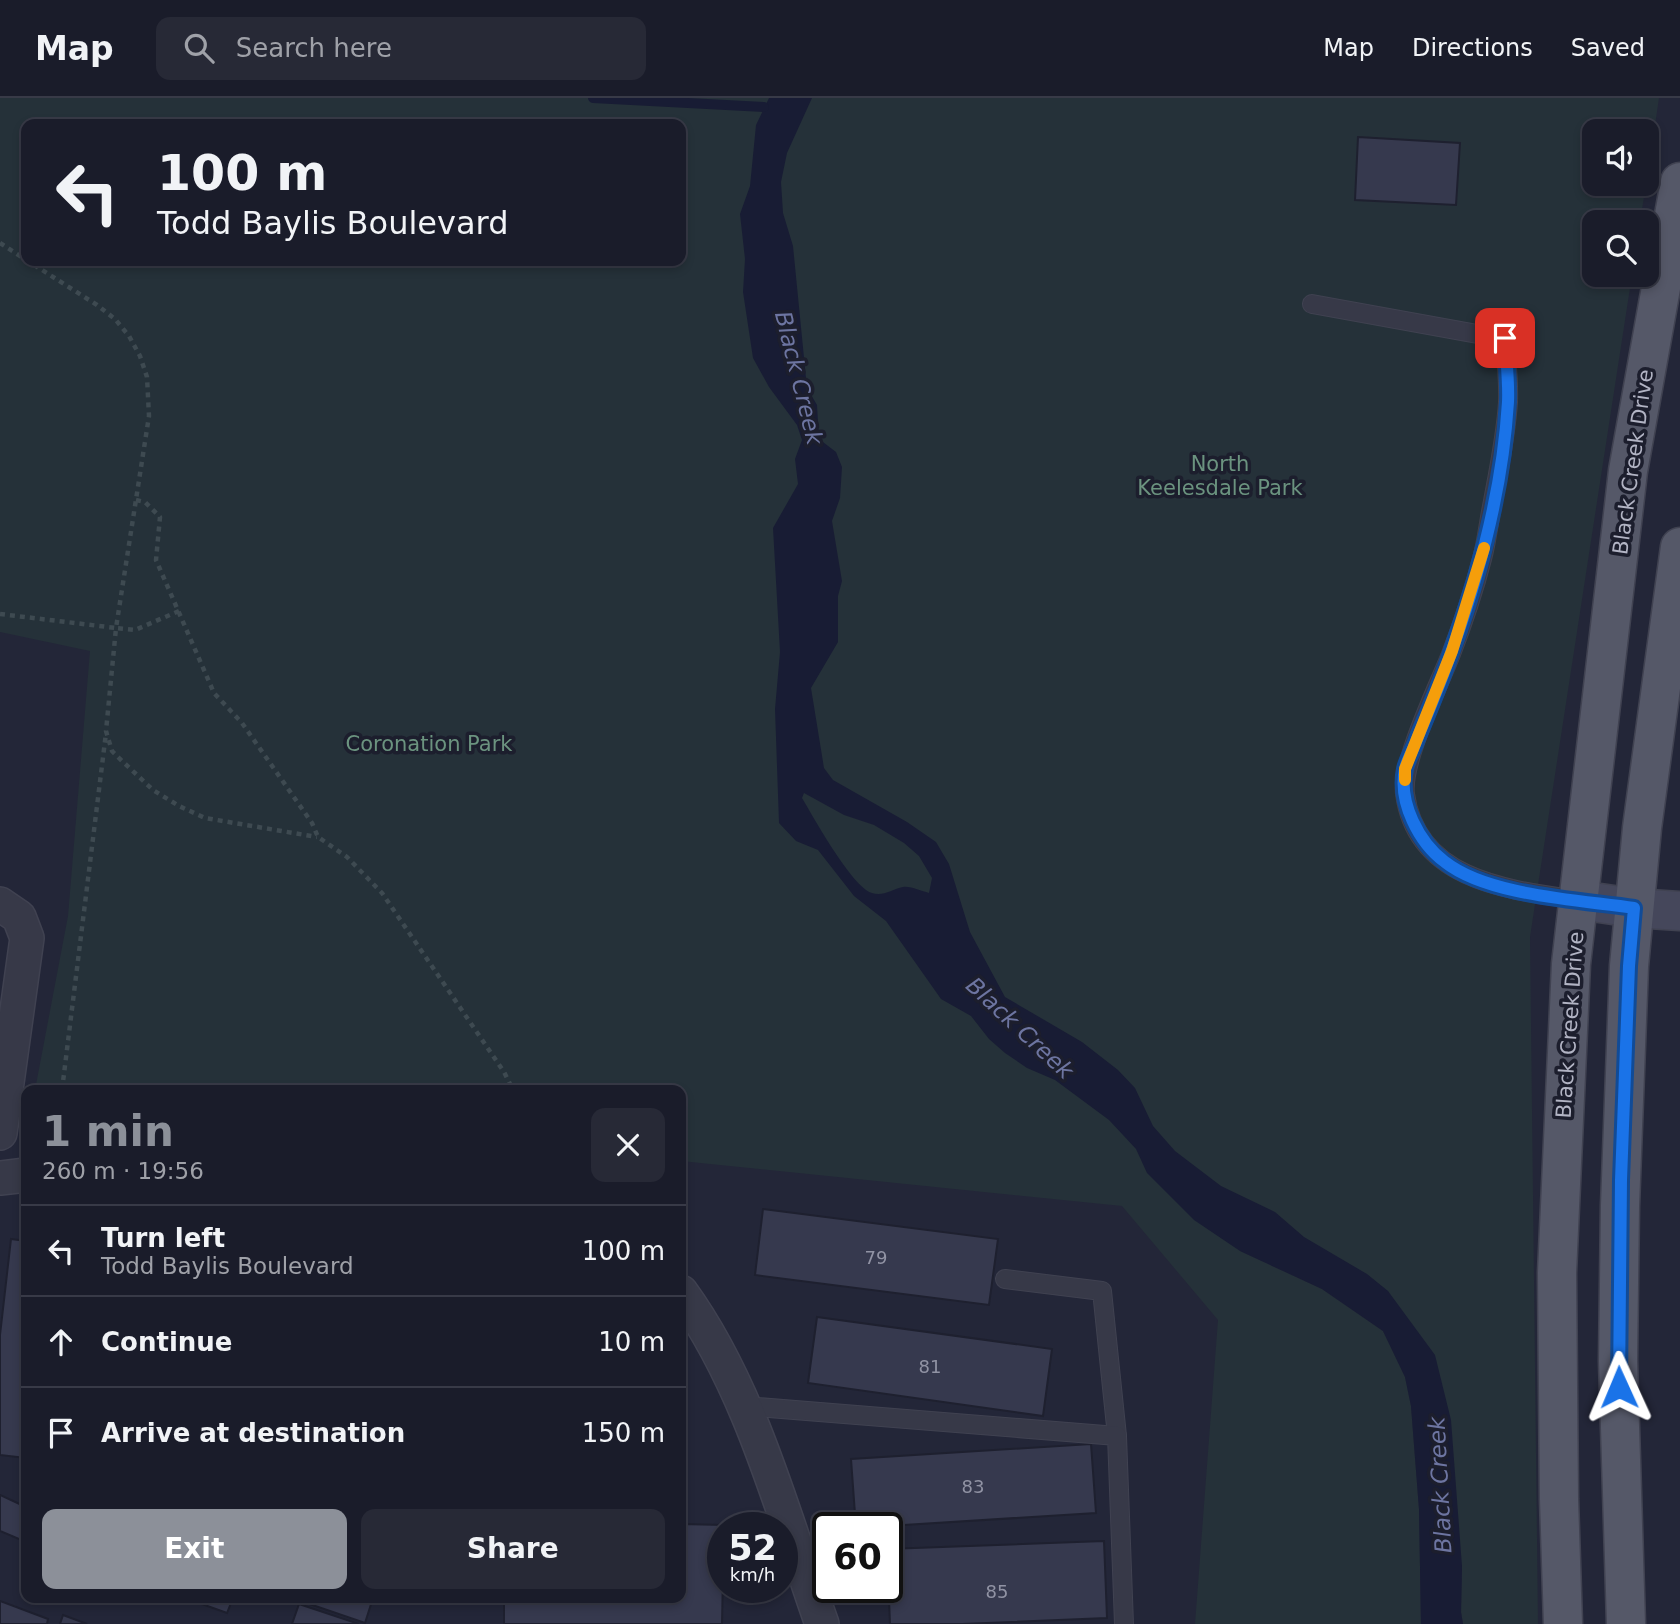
<!DOCTYPE html>
<meta charset="utf-8">
<style>
:root{--surface:#1a1c2a;--page:#272936;--text:#f1f3f6;--muted:#9fa1a8;--line:#383a47;--accent:#8c9099}
body{margin:0;font-family:"DejaVu Sans",sans-serif;background:var(--page);color:var(--text);height:100vh;display:flex;flex-direction:column;font-size:26px;white-space:nowrap}
*{box-sizing:border-box;margin:0}
p{font-size:23px;color:var(--muted)}
.icon{flex:none;width:38px;height:38px;fill:none;stroke:currentColor;stroke-width:2;stroke-linecap:round;stroke-linejoin:round}
.map{position:relative;flex:1;overflow:hidden}
.details{position:absolute;left:21px;top:987px;width:665px;height:518px;display:flex;flex-direction:column;background:var(--surface);border-radius:14px;box-shadow:0 4px 10px #0003,0 0 0 2px var(--line)}
.details>*{flex:none}
.banner{position:absolute;left:21px;top:21px;width:665px;height:147px;border-radius:14px;box-shadow:0 4px 10px #0003,0 0 0 2px var(--line);background:#1a1c2a;color:var(--text);overflow:hidden}
.buttons{position:absolute;left:1582px;top:21px;display:grid;gap:14px}
.buttons a{display:grid;place-items:center;width:77px;height:77px;border-radius:14px;background:var(--surface);box-shadow:0 4px 10px #0003,0 0 0 2px var(--line);font-size:35px}
.speed{position:absolute;left:707px;top:1414px;display:flex;gap:14px;font-size:35px;font-weight:700;text-align:center}
.speed>*{display:grid;place-content:center;width:91px;height:91px;border-radius:50%;background:var(--surface);box-shadow:0 4px 10px #0003,0 0 0 2px var(--line);line-height:1}
.speed small{font-size:18px;font-weight:400}
.speed .limit{border:4px solid #111;border-radius:10px;background:#fff;color:#111}
.pin{position:absolute;display:grid;place-items:center;width:60px;height:60px;color:#fff;margin:-30px;border-radius:14px;box-shadow:0 4px 10px #0006}
.me{position:absolute;width:77px;margin:-38px;rotate:359deg;stroke-linejoin:round;filter:drop-shadow(0 0 5px #0008)}
.turn{display:flex;align-items:center;gap:24px;height:147px;padding:0 21px;font-size:32px}
.turn .icon{width:91px;height:91px;stroke-width:2.5}
.turn b{display:block;font-size:49px;line-height:60px}
.round{display:grid;place-items:center;flex:none;width:74px;height:74px;border-radius:14px;background:var(--page)}
.overview{display:flex;align-items:center;justify-content:space-between;height:119px;padding:0 21px}
h1{font-size:42px;font-weight:600;line-height:52px;color:var(--accent)}
.primary-button{display:flex;gap:14px;margin-top:auto;padding:14px 21px}
.primary-button a{flex:1;height:80px;border-radius:14px;background:var(--accent);color:#fff;font-size:28px;font-weight:600;line-height:80px;text-align:center}
.primary-button a+a{background:var(--page);color:var(--text)}
ul{padding:0;list-style:none}
li{display:flex;align-items:center;gap:21px;height:91px;padding:0 21px;border-top:2px solid var(--line)}
li div{flex:1}
li b{display:block;font-size:26px}
li em{font-style:normal}
header{display:flex;align-items:center;gap:42px;box-sizing:border-box;height:98px;padding:0 35px;background:var(--surface);border-bottom:2px solid var(--line)}
header strong{font-size:33px}
nav{display:flex;gap:38px;margin-inline-start:auto;font-size:24px}
.search{width:490px;height:63px;background:var(--page);display:flex;align-items:center;gap:18px;box-sizing:border-box;padding:0 24px;border-radius:14px;color:var(--muted);font-size:26px}
.map>svg:first-child{display:block}
.green{fill:#253139;fill-rule:evenodd}
.water{fill:#181c34;fill-rule:evenodd}
.lines{fill:none;stroke-linecap:round;stroke-linejoin:round}
.stream{stroke:#181c34;stroke-width:10}
.building{fill:#36394e;stroke:#1e202f;stroke-width:2}
.lane-casing{stroke:#404251;stroke-width:20}
.street-casing{stroke:#404251;stroke-width:36}
.secondary-casing{stroke:#404251;stroke-width:41}
.primary-casing{stroke:#404251;stroke-width:41}
.path{stroke:#3e4a51;stroke-width:4.5;stroke-dasharray:5 5;stroke-linecap:butt}
.lane{stroke:#373948;stroke-width:18}
.street{stroke:#373948;stroke-width:33}
.secondary{stroke:#45475b;stroke-width:38}
.primary{stroke:#555868;stroke-width:38}
.route-casing{stroke:#114b97;stroke-width:18}
.route{stroke:#1a73e8;stroke-width:12}
.slow{stroke:#f59e0b;stroke-width:12}
.labels{text-anchor:middle;dominant-baseline:central;stroke-width:7;stroke-linejoin:round;paint-order:stroke}
.number-label{font-size:18px;fill:#9193a4}
.street-label{font-size:21px;fill:#b2b4c4;stroke:#1c1e2d}
.park-label{font-size:21px;fill:#6b937f;stroke:#1c1e2d}
.water-label{font-size:23px;font-style:italic;fill:#6d75a1;stroke:#1c1e2d}
</style>
<header>
<strong>Map</strong>
<div class="search"><svg class="icon" aria-label="search" viewBox="0 0 24 24"><circle cx="10" cy="10" r="6"/><path d="M15 15l6 6"/></svg>Search here</div>
<nav><a>Map</a><a>Directions</a><a>Saved</a></nav>
</header>
<div class="map">
<svg width="1680" height="1526" viewBox="0 0 1680 1526">
<rect width="100%" height="100%" fill="#232638"/>
<!-- green -->
<path class="green" d="M0 0H1659L1647 82V33H1594V86H1646L1640 124H1594V177H1632L1530 839 1538 1526H1463L1461 1514 1462 1468 1388 1193 1240 1153 1322 1191 1383 1233 1405 1279 1411 1308 1419 1411 1421 1526H1195L1218 1222 1122 1108 681 1063V992H35L68 818 90 553 0 534ZM26 26H681V163H26Z"/>
<!-- water -->
<path class="water" d="M769 0H812L787 55 781 84 783 115 793 148 807 290 817 307 819 341 836 354 842 369 840 400 832 423 842 483 838 498V544L811 590 824 670 833 682 907 724 936 744 949 766 970 834 1005 899 1082 944 1118 972 1135 990 1153 1028 1175 1053 1221 1088 1275 1114 1304 1139 1367 1176 1388 1193 1435 1257 1451 1322 1462 1468 1461 1514 1463 1526H1421L1419 1411 1411 1308 1405 1279 1383 1233 1322 1191 1240 1153 1194 1122 1147 1075 1136 1051 1109 1022 1055 982 1027 970 1005 955 989 941 971 918 941 901 886 823 854 798 818 752 796 743 779 725 775 611 780 554 773 430 798 386 795 361 802 342 797 327 769 289 753 260 743 194 745 161 740 116 750 88 756 27ZM804 695 844 717 874 727 904 745 919 758 932 780 929 795C921 793 911 788 903 789 892 791 883 799 872 795 852 789 814 720 802 700Z"/>
<g class="lines">
<!-- stream -->
<path class="stream" d="M593 0 764 9"/>
</g>
<!-- building -->
<g class="building">
<path d="M1358 39 1460 45 1456 107 1355 102Z"/>
<path d="M763 1111 998 1141 989 1207 755 1177Z"/>
<path d="M11 1141 26 1143V1360L0 1357V1237Z"/>
<path d="M817 1219 1052 1251 1043 1318 808 1285Z"/>
<path d="M1091 1346 1096 1415 856 1430 851 1361Z"/>
<path d="M0 1397 26 1409V1444L0 1433Z"/>
<path d="M681 1426 724 1427 722 1526H504V1500H681Z"/>
<path d="M1104 1443 1107 1520 962 1526H890L887 1451Z"/>
<path d="M185 1500H233L227 1515Z"/>
<path d="M292 1500H373L365 1525Z"/>
<path d="M0 1503 48 1521 47 1526H0Z"/>
<path d="M299 1506 359 1526H292Z"/>
<path d="M63 1517 87 1526H60Z"/>
</g>
<g class="lines">
<defs>
<g id="lane">
<path d="M1312 206 1505 241C1506 261 1509 283 1508 304 1506 337 1499 371 1493 403 1489 422 1487 442 1482 461 1474 492 1463 525 1451 556 1438 589 1401 664 1405 696 1417 783 1509 792 1579 802"/>
<path d="M1005 1181 1102 1193 1117 1338"/>
<path d="M745 1308 1117 1338 1124 1526"/>
</g>
<g id="street">
<path d="M0 806 19 819 27 840 0 1035"/>
<path d="M0 1080 26 1077"/>
<path d="M681 1194C750 1289 783 1416 822 1526"/>
</g>
<path id="secondary" d="M1579 802 1634 810 1680 813"/>
<g id="primary">
<path d="M1563 1526 1559 1401 1557 1175 1571 866 1628 373 1680 84"/>
<path d="M1626 1526 1618 1263 1620 1108 1629 868 1642 730 1680 449"/>
</g>
</defs>
<!-- lane casing -->
<use href="#lane" class="lane-casing"/>
<!-- street casing -->
<use href="#street" class="street-casing"/>
<!-- secondary casing -->
<use href="#secondary" class="secondary-casing"/>
<!-- primary casing -->
<use href="#primary" class="primary-casing"/>
<!-- path -->
<g class="path">
<path d="M0 145 26 162"/>
<path d="M136 402 145 404 160 419 156 462 214 595 242 625 312 725 318 739 347 759 382 795 504 974 513 992"/>
<path d="M179 513 135 532 116 530 106 633 112 653 120 661 153 692 179 708 205 720 317 739"/>
<path d="M0 516 116 530 149 318 147 279 140 258 129 238 115 221 97 207 28 163"/>
<path d="M62 992 106 635"/>
</g>
<!-- lane -->
<use href="#lane" class="lane"/>
<!-- street -->
<use href="#street" class="street"/>
<!-- secondary -->
<use href="#secondary" class="secondary"/>
<!-- primary -->
<use href="#primary" class="primary"/>
</g>
<g class="lines">
<defs>
<path id="route" d="M1505 240C1506 261 1509 283 1508 304 1503 386 1480 475 1452 552 1442 582 1429 612 1417 641 1414 651 1407 661 1405 671 1398 704 1419 745 1445 764 1488 798 1581 802 1634 810L1629 868 1621 1082 1619 1289"/>
</defs>
<!-- route casing -->
<use href="#route" class="route-casing"/>
<!-- route -->
<use href="#route" class="route"/>
<!-- slow -->
<path class="slow" d="M1405 682V671L1452 553 1484 450"/>
</g>
<g class="labels">
<!-- number labels -->
<g class="number-label">
<text x="876" y="1159">79</text>
<text x="930" y="1268">81</text>
<text x="973" y="1388">83</text>
<text x="997" y="1493">85</text>
</g>
<!-- street labels -->
<g class="street-label">
<text transform="translate(1633 364) rotate(-82)">Black Creek Drive</text>
<text transform="translate(1570 927) rotate(-86)">Black Creek Drive</text>
</g>
<!-- park labels -->
<g class="park-label">
<text x="1220" y="366">North<tspan x="1220" dy="24">Keelesdale Park</tspan></text>
<text x="429" y="646">Coronation Park</text>
</g>
<!-- water labels -->
<g class="water-label">
<text transform="translate(799 280) rotate(76)">Black Creek</text>
<text transform="translate(1020 930) rotate(43)">Black Creek</text>
<text transform="translate(1440 1387) rotate(-93)">Black Creek</text>
</g>
</g>
</svg>
<div class="buttons">
<a><svg class="icon" aria-label="sound" viewBox="0 0 24 24"><path d="M4 9h4l5-4v14l-5-4H4zM17 9q2 3 0 6"/></svg></a>
<a><svg class="icon" aria-label="search" viewBox="0 0 24 24"><circle cx="10" cy="10" r="6"/><path d="M15 15l6 6"/></svg></a>
</div>
<div class="speed"><div>52<small>km/h</small></div><div class="limit">60</div></div>
<div class="pin" style="left:1505px;top:240px;background:#d93025"><svg class="icon" aria-label="arrive" viewBox="0 0 24 24"><path d="M6 21V4h12l-3 4 3 4H6"/></svg></div>
<svg class="me" style="left:1619px;top:1289px" viewBox="-20 -20 40 40"><path d="M0-17L14 15 0 8-14 15z" fill="#1a73e8" stroke="#fff" stroke-width="4"/></svg>
<div class="banner">
<div class="turn"><svg class="icon" aria-label="left" viewBox="0 0 24 24"><path d="M17 20v-9H6M10 6l-5 5 5 5"/></svg><div><b>100 m</b>Todd Baylis Boulevard</div></div>
</div>
<section class="details">
<div class="overview"><div><h1>1 min</h1><p>260 m · 19:56</p></div><a class="round"><svg class="icon" aria-label="close" viewBox="0 0 24 24"><path d="M6 6l12 12M18 6L6 18"/></svg></a></div>
<ul>
<li><svg class="icon" aria-label="left" viewBox="0 0 24 24"><path d="M17 20v-9H6M10 6l-5 5 5 5"/></svg><div><b>Turn left</b><p>Todd Baylis Boulevard</p></div><em>100 m</em></li>
<li><svg class="icon" aria-label="ahead" viewBox="0 0 24 24"><path d="M12 20V5M6 11l6-6 6 6"/></svg><div><b>Continue</b></div><em>10 m</em></li>
<li><svg class="icon" aria-label="arrive" viewBox="0 0 24 24"><path d="M6 21V4h12l-3 4 3 4H6"/></svg><div><b>Arrive at destination</b></div><em>150 m</em></li>
</ul>
<div class="primary-button"><a>Exit</a><a>Share</a></div>
</section>
</div>
